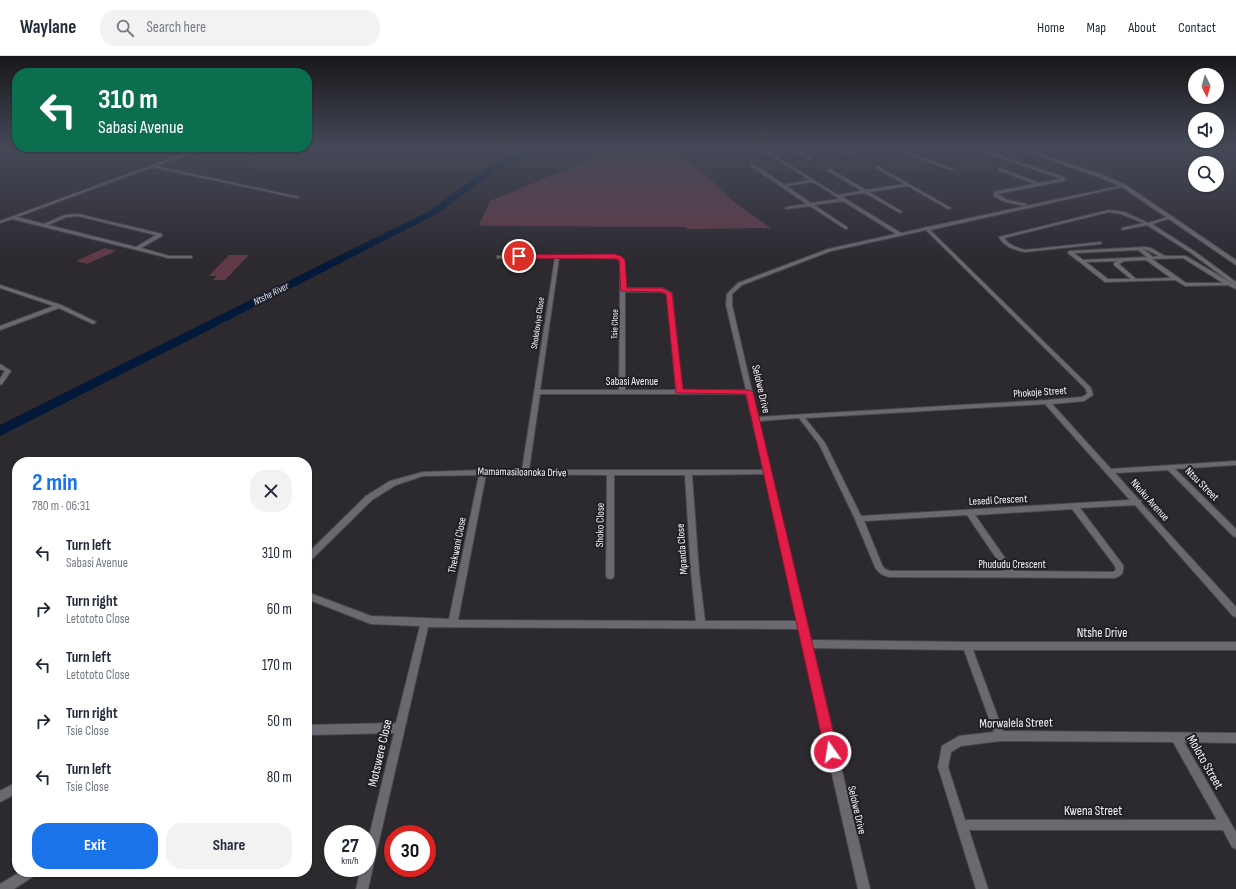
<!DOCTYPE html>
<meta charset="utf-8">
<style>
:root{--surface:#fff;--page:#f2f2f3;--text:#1f2937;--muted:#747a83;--line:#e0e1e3;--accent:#1a73e8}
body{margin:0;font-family:"Sofia Sans Condensed",sans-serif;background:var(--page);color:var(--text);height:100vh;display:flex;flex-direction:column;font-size:15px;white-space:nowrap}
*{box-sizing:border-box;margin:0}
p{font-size:13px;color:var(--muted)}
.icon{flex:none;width:22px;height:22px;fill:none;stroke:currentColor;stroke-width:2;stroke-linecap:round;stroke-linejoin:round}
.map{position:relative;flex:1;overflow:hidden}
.sheet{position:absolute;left:12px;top:401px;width:300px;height:420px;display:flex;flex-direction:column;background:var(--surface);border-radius:16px;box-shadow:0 1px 3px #0004}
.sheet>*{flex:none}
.hud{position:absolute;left:12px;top:12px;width:300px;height:84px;border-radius:16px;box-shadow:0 1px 3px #0004;background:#0b6e4f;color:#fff;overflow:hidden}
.needle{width:26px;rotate:175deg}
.buttons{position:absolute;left:1188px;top:12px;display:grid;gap:8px}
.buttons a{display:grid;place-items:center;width:36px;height:36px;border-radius:50%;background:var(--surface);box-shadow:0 1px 3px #0004;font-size:20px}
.speed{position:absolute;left:324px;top:769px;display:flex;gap:8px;font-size:20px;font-weight:700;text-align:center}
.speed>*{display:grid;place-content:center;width:52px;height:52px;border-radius:50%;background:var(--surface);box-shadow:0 1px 3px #0004;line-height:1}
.speed small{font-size:10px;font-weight:400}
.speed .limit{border:6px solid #d22;background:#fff;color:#111}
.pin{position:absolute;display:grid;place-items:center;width:34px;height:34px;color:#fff;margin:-17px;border:2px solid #fff;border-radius:50%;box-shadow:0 1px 4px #0007}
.me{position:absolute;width:44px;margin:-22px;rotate:347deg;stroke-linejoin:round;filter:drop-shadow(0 0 3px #0008)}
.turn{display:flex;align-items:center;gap:14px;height:84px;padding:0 20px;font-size:18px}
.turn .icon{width:52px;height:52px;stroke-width:2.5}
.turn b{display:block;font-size:28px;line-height:34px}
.round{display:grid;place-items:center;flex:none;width:42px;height:42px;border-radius:16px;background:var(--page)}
.headline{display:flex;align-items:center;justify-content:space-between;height:68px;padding:0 20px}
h1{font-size:24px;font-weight:700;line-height:30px;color:var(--accent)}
.action{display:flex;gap:8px;margin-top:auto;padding:8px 20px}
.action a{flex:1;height:46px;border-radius:16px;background:var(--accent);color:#fff;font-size:16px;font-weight:700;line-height:46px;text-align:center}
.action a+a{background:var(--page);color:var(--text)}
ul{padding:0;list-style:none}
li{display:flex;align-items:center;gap:12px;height:56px;padding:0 20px}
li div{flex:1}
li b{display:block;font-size:15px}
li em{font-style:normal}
header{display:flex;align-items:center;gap:24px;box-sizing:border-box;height:56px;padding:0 20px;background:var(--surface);border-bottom:1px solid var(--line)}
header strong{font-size:19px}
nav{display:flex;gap:22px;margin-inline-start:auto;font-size:14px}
.search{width:280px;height:36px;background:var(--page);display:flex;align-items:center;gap:10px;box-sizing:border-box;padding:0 14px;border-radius:16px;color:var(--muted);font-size:15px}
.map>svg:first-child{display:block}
.green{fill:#623947}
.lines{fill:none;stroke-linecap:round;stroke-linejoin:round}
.river{fill:#021939;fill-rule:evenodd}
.street-casing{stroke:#4a474d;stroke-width:2}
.secondary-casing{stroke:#4a474d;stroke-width:2}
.street{fill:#6c686f;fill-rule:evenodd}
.secondary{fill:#6c686f;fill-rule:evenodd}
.route{fill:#e11d48;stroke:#92132f}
.labels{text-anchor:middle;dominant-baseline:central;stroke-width:4;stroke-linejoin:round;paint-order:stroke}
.far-street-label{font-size:9px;fill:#f6f4f8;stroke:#221f25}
.far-water-label{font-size:10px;font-style:italic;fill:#d1e3fc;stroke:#221f25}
.street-label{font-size:11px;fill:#f6f4f8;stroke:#221f25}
.near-street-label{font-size:13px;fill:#f6f4f8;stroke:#221f25}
</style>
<header>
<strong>Waylane</strong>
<div class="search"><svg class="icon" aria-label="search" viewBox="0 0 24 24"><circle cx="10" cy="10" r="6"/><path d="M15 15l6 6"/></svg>Search here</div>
<nav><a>Home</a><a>Map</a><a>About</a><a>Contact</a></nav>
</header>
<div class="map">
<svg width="1236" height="833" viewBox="0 0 1236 833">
<rect width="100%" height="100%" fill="#2c292f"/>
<!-- green -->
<g class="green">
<path d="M645 95 650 97 672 95 704 117 735 147 771 172 688 173 686 171 486 170 479 169 490 145 596 101Z"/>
<path d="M105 192 116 195 87 208 76 205Z"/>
<path d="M229 199H249L225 224H213L217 220H209Z"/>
</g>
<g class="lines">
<!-- river -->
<path class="river" d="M530 92H540L495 115 437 158 0 380V369L431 154 489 111Z"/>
<defs>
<g id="street">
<path d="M199 92H203L156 110 299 141 297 142 152 111 17 161 44 168 65 159 78 158 162 178V180L141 192 169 200H192V202H167L165 201 12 163 0 167V165ZM78 160 156 179 136 191 48 169 67 161Z"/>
<path d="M725 92H729L734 95 731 96Z"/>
<path d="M759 92H762L838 139 862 135 828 115V113H830L866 134 905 128 876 112V110H877L951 152 948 153 908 130 869 136 901 155 902 156 900 157 865 137 841 140 901 177 924 172 926 171H928L1124 129 1126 130 930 174 1091 332 1093 339 1084 345 1052 348 1111 413 1236 405V409L1175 413 1236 473V481L1233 480 1168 414 1115 417 1139 444H1141V447L1236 551V561L1233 560 1135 449 1080 452 1123 509C1124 517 1122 520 1114 522L889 521C882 519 878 517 875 511L855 463 819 388 799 362 759 365 811 584 967 586H1236V594H973L1003 675 1236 677V687L1184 686 1236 776V793L1232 791 1223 774H969L988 833H976L938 711 942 690 959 680 994 676 964 594 813 592 870 833H858L799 573 428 571 368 833H356L361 812H367V789L394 677 307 679V669L396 667 420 570 371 568 307 543V536L371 560 449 563 479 419 423 420 396 429 372 444 310 505 307 506V498L366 440 390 425 423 416 483 414H522L555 202H497V200L614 199 624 203 625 232H662L672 237 682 334H746L726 249 727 238 738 227 828 193 896 178 843 145 814 149 847 171V173H845L810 150 786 153 785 152 787 151 807 148 751 110V108H753L784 129 810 124ZM813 126 840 143 811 147 786 130ZM926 174 1086 333 1087 338 1082 341 1047 344 758 361 732 249V238L742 229 831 195ZM613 201 620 205V234L619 334H540L559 202ZM625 236H661L667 238 676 334H625ZM540 338H746L764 414H529ZM1045 348 1130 444 861 460 825 387 805 362ZM486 418 607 419 606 520 607 522 610 523 613 522 614 520V419H685L691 516 696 565 458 564ZM765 418 798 565H705L699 516 692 419ZM1072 453 1115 510 1116 514 1113 516 1014 515 975 459ZM967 459 1005 515H890L885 513 882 509 864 465ZM1000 685 1173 686 1217 764H965L948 711 951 696 961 690Z"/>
<path d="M789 92H793L813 103 810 104Z"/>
<path d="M837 92H841L852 98 849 99Z"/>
<path d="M891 92H895L954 113 951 114Z"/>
<path d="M974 92H977L1064 121 1066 123 1063 125 997 138 1007 144 1026 148V150L1005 146 994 140V136L1035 128 998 114V112H1000L1039 127 1062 123 974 93Z"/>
<path d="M1109 154 1124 156 1148 167 1171 160V162L1152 168 1194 195 1236 226V229H1235L1236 230V233L1228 229 1185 230 1175 224 1105 226 1068 197V196L1070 195 1145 191 1151 192 1165 200H1186L1233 228 1191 197 1147 169 1122 174V172L1144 167 1121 158 1109 156 1004 182C1008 188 1017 192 1025 194L1101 186V188H1099L1025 196C1015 194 1004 191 999 181ZM1143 193 1147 194 1159 200 1153 201ZM1138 194 1147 201 1083 204 1074 197ZM1183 202 1223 227H1186L1152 203ZM1146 204 1171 222 1136 223 1119 208 1124 205ZM1118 205 1114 207V209L1131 223H1108L1086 206Z"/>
<path d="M0 229 61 249 96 266 93 268 91 267 59 252 0 274V270L54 250 0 232Z"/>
<path d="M0 308 11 315 2 328 0 329V323L5 315 0 313Z"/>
<path d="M17 726V737L0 746V735Z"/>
<path d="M20 816H36L34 820 14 833H0V828Z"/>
</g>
<path id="secondary" d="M1016 92H1022L1100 118 1126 129 1236 204V209L1122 131 1096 120Z"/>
</defs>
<!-- street casing -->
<use href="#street" class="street-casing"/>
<!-- secondary casing -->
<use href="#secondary" class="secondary-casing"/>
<!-- street -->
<use href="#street" class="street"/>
<!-- secondary -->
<use href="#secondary" class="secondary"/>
</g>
<!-- sky -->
<linearGradient id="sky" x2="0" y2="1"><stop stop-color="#18171a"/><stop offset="0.44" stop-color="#454958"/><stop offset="1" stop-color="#454958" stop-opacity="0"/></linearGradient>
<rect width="1236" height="208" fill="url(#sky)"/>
<!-- route -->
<path class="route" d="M614 198 621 200 625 204 627 232H662L672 237 683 333 749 334 753 336 838 696 836 700 831 702 827 700 825 696 746 338 676 337 666 238 661 236 621 235 619 204 617 203 519 202 516 200 519 199Z"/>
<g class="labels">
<!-- far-street labels -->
<g class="far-street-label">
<text transform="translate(538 267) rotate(-82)">Shololoviya Close</text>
<text transform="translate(615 268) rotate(-89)">Tsie Close</text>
</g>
<!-- far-water labels -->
<g class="far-water-label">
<text transform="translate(271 238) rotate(-27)">Ntshe River</text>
</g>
<!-- street labels -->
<g class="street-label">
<text x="632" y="325">Sabasi Avenue</text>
<text transform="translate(761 333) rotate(77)">Selolwe Drive</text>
<text transform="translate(1040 336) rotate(-4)">Phokoje Street</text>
<text transform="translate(522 416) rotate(1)">Mamamasiloanoka Drive</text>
<text transform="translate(1202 428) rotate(45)">Ntsu Street</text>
<text transform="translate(998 444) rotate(-3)">Lesedi Crescent</text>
<text transform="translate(1150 444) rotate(48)">Nkuku Avenue</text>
<text transform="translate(600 469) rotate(-89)">Shoko Close</text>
<text transform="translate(457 489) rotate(-79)">Thekwani Close</text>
<text transform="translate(682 493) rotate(-94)">Mpanda Close</text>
<text x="1012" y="508">Phududu Crescent</text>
<text transform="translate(857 754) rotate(77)">Selolwe Drive</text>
</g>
<!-- near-street labels -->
<g class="near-street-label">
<text x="1102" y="577">Ntshe Drive</text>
<text transform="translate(1016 667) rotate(-1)">Morwalela Street</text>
<text transform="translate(380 697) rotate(-77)">Motswere Close</text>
<text transform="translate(1205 706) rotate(60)">Moloto Street</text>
<text x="1093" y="755">Kwena Street</text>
</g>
</g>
</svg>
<div class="buttons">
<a><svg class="needle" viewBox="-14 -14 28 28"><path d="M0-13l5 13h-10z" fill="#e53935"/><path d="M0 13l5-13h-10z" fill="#747a83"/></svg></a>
<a><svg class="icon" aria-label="sound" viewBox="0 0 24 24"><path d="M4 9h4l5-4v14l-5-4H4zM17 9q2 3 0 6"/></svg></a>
<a><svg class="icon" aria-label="search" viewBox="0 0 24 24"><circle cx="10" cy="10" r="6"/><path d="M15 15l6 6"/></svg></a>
</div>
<div class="speed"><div>27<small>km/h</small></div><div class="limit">30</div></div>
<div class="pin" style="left:519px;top:200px;background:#d93025"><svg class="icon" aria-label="arrive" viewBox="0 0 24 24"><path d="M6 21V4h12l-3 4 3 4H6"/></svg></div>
<svg class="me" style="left:831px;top:696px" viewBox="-20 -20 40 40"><circle r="17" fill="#e11d48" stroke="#fff" stroke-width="3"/><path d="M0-11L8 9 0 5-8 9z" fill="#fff"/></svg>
<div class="hud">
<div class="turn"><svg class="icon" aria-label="left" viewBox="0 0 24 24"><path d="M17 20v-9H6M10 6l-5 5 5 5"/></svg><div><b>310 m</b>Sabasi Avenue</div></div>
</div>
<section class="sheet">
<div class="headline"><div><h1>2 min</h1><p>780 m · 06:31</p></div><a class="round"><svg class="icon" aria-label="close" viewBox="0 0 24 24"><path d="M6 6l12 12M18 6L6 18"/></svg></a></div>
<ul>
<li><svg class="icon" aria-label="left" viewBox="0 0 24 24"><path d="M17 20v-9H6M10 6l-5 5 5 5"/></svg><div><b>Turn left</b><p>Sabasi Avenue</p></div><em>310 m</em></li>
<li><svg class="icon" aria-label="right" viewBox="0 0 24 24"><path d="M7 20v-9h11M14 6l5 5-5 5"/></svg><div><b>Turn right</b><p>Letototo Close</p></div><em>60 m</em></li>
<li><svg class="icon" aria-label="left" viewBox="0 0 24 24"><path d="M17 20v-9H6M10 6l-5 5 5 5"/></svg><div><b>Turn left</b><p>Letototo Close</p></div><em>170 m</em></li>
<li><svg class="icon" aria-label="right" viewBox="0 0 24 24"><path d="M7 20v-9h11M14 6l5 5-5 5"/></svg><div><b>Turn right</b><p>Tsie Close</p></div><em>50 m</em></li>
<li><svg class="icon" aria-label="left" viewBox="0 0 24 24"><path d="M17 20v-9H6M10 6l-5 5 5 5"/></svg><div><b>Turn left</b><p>Tsie Close</p></div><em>80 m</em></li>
</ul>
<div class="action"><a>Exit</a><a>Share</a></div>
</section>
</div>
